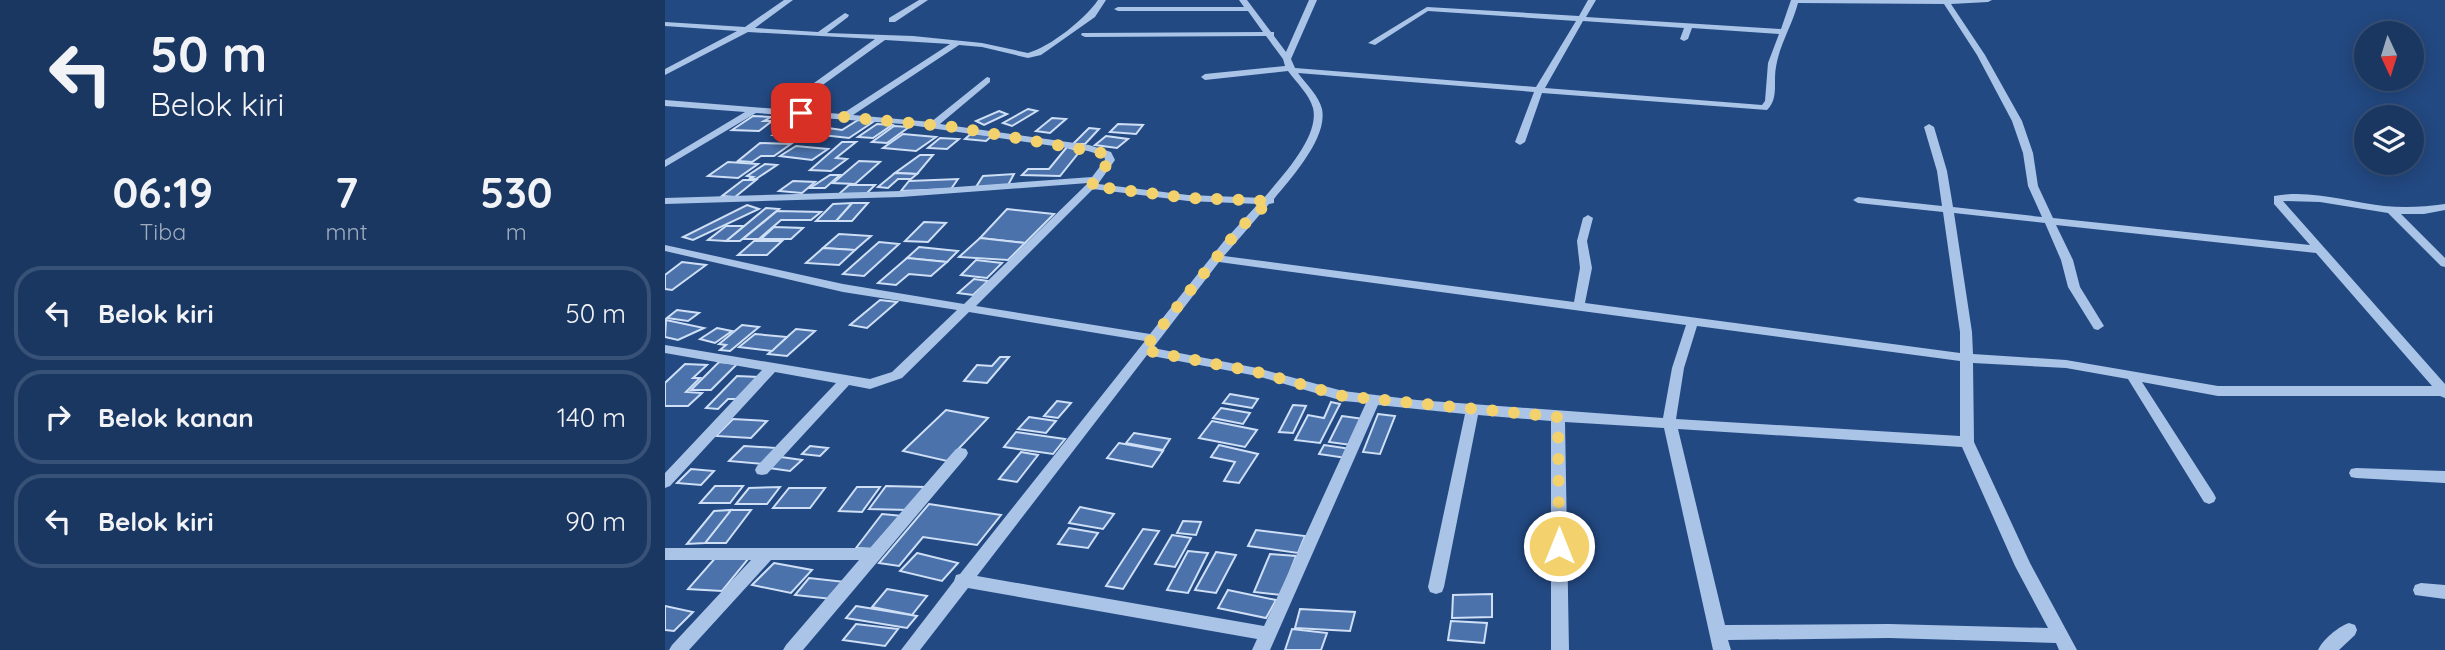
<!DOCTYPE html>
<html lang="id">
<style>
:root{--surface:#1a3762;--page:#233f68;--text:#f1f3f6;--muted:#9facbe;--line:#385177}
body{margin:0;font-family:Quicksand,sans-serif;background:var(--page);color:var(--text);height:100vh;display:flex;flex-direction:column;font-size:26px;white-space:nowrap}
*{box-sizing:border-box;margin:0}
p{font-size:23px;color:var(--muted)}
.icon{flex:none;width:38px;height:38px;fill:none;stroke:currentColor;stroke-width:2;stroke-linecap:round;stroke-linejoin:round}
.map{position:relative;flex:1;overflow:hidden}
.sheet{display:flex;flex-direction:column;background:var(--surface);width:665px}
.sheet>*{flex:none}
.guide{background:#1a3762;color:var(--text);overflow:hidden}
.needle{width:46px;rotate:176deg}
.controls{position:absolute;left:1689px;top:21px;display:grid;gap:14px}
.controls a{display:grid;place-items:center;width:70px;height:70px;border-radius:50%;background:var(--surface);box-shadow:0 4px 18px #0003,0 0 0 2px var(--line);font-size:35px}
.pin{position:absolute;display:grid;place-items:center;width:60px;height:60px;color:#fff;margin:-30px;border-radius:14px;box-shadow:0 4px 10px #0006}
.me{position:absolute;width:77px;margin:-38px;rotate:0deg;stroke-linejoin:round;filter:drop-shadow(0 0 5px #0008)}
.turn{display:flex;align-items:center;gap:24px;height:147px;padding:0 35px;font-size:32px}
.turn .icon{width:91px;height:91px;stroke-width:2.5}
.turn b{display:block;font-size:49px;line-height:60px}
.eta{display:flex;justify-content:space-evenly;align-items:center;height:119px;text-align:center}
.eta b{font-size:42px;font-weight:700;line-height:49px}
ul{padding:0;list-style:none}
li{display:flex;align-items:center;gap:21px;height:94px;margin:0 14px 10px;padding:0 21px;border:4px solid var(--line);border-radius:28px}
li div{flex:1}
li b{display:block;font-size:26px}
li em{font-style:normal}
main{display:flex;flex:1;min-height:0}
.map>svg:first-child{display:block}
.building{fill:#4b72ab;stroke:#cedff6;stroke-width:2}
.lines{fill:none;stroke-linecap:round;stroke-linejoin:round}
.minor{fill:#aac4e8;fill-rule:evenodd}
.route{stroke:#f3d26d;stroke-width:12;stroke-dasharray:0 21.6}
</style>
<main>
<section class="sheet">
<div class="guide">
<div class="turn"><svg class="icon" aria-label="left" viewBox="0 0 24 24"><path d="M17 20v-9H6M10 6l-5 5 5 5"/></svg><div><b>50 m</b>Belok kiri</div></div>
</div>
<div class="eta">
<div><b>06:19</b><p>Tiba</p></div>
<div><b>7</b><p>mnt</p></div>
<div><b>530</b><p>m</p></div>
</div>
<ul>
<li><svg class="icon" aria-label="left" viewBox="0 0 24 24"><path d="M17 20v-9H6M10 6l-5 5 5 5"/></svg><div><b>Belok kiri</b></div><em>50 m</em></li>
<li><svg class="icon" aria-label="right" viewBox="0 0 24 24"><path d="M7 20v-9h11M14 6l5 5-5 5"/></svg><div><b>Belok kanan</b></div><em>140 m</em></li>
<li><svg class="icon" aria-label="left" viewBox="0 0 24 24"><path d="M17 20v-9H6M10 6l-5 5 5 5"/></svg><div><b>Belok kiri</b></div><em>90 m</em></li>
</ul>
</section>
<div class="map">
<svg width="1780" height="650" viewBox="0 0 1780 650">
<rect width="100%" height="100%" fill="#234982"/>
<!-- building -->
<g class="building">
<path d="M363 109 372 111 347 126 338 123Z"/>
<path d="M334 111 342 114 319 125 311 121Z"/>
<path d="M137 114 168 116 140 136 108 135Z"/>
<path d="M88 116 106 117 99 121H107L94 131 67 130Z"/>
<path d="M387 118 401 119 385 133 371 131Z"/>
<path d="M193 120 208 122 184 138 148 134 156 127 177 130Z"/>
<path d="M212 124 227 125 208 138 193 137Z"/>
<path d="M453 124 478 125 471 134 445 132Z"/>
<path d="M229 126 244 127 222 143 207 142Z"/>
<path d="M424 128 434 129 420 144H408Z"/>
<path d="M308 132 329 134 321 141 300 139Z"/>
<path d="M238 134 271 137 251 151 218 148Z"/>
<path d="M441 136 463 139 452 148 430 145Z"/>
<path d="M275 138 294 139 282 149 263 148Z"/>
<path d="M177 142H191L171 158 182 159 166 171 145 170Z"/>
<path d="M95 143 126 144 109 156H96L87 162 73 161Z"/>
<path d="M131 146 163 149 147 160 115 156Z"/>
<path d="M402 147 415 151 395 176 357 175 363 169H384Z"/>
<path d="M255 155H268L252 174 230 173Z"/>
<path d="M194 161 215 162 190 184 168 183Z"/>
<path d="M63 162 93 164 73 178 43 176Z"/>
<path d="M100 164 112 165 91 179H84L88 177 82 176Z"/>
<path d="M230 173 252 174 246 179H233L223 188 213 187Z"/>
<path d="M349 174 343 185 311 187 318 176Z"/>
<path d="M165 175H175L160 188H145Z"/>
<path d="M293 179 286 189 236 191 244 181Z"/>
<path d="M78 180H91L70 197 57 196Z"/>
<path d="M128 181 150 182 137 193 114 191Z"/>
<path d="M184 185H210L200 195 174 194Z"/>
<path d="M187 203H203L187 221H171Z"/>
<path d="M187 203 171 221H151L168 204Z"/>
<path d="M82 205 94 209 28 240 18 237Z"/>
<path d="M101 208 114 209 75 241H61Z"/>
<path d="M342 209 389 214 360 243 315 238Z"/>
<path d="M112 211 156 212 146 220H116L94 239H78Z"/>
<path d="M259 222 281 223 263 242 240 241Z"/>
<path d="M61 226H79L61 241 43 240Z"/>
<path d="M109 227 138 228 126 239H96Z"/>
<path d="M174 234 206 236 190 250 158 248Z"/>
<path d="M315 238 360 243 343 260 294 257Z"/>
<path d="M89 241H117L102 255H73Z"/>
<path d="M214 242 234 244 199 276 178 274Z"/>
<path d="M254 247 293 251 282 262 242 258Z"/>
<path d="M158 248 190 250 174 265 141 263Z"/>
<path d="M242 258 282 262 266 276 244 274 231 285 213 283Z"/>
<path d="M311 260 337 263 322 278 296 275Z"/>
<path d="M17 262 41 265 7 290 0 289V275Z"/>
<path d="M309 279 323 281 308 295 293 293Z"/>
<path d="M215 300 232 302 202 328 185 325Z"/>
<path d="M12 310 34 313 23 321 2 318Z"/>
<path d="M1 320 39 328 13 340 0 337Z"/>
<path d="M77 325 94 327 65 351 55 350 61 345 54 344Z"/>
<path d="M52 328 67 331 50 343 35 339Z"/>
<path d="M131 329 150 331 122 356 103 354Z"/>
<path d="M90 334 122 337 107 351 74 347Z"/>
<path d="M335 357H344L322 383 299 381 312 365 327 366Z"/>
<path d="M54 362 72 364 46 390H26Z"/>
<path d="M20 364 42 365 28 378H35L21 392 37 393 23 406H0V383Z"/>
<path d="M72 376 93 377 72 399H63L53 409 41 408Z"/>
<path d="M565 394 593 399 587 408 558 403Z"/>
<path d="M392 401 406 403 393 418 379 416Z"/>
<path d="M666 402 675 404 655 443 630 440 643 415 659 418Z"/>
<path d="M628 405 641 406 628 433 614 432Z"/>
<path d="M556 408 585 413 578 424 548 418Z"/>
<path d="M281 410 323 418 282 461 238 451Z"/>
<path d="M713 414 730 416 715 454 698 452Z"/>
<path d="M677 416 699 419 686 445 664 442Z"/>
<path d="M364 417 391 421 381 433 353 429Z"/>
<path d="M68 419 102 421 86 438 51 436Z"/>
<path d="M547 421 592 430 580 447 534 438Z"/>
<path d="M351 432 400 439 388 454 339 447Z"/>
<path d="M469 433 505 439 498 450 461 443Z"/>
<path d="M454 443 498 451 487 467 442 458Z"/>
<path d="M554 445 593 454 574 483 559 481 570 462 546 457Z"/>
<path d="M659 445 686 449 681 458 654 454Z"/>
<path d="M79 446 112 448 98 464 64 461Z"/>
<path d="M145 446 163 448 155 456 137 454Z"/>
<path d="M356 452 373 455 352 482 334 479Z"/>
<path d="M116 457 137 460 125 471 104 468Z"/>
<path d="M26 469 49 471 36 485 12 483Z"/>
<path d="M50 486H78L65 503H35Z"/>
<path d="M221 486 259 487 243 510 204 509Z"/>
<path d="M115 487 102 504H71L84 488Z"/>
<path d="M192 487H215L197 512 174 511Z"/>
<path d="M124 488H160L145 508H108Z"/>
<path d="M264 504 336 515 312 545 258 537 234 566 214 563Z"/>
<path d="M415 507 449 514 438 529 404 523Z"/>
<path d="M66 510H86L61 543H40Z"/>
<path d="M66 510 40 543 22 544 49 511Z"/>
<path d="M217 514 238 516 212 549 191 548Z"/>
<path d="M518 521 536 522 531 535 512 533Z"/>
<path d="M404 528 433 533 423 548 393 544Z"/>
<path d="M478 529 494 531 458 589 441 586Z"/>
<path d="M591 530 640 536 633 553 583 546Z"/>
<path d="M507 535 526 538 510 567 490 564Z"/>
<path d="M523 551 543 553 523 593 502 590Z"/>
<path d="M551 552 571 555 551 593 530 590Z"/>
<path d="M252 553 293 563 277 581 235 571Z"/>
<path d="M605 554 631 556 616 595 589 592Z"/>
<path d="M52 556 84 558 57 591 23 589Z"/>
<path d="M109 563 147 570 126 593 87 585Z"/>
<path d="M144 578 180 582 167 599 130 595Z"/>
<path d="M222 589 262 596 247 615 207 607Z"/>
<path d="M563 590 611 600 601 618 553 608Z"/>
<path d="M827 594V617L787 618 788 595Z"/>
<path d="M0 606 28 612 9 631 0 630Z"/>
<path d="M191 606 252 616 242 628 181 618Z"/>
<path d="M635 609 690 612 685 631 630 628Z"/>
<path d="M786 621 822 623 819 643 783 640Z"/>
<path d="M191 624 233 629 220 646 178 640Z"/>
<path d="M627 629 662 633 656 650H620Z"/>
</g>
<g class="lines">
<!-- minor -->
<g class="minor">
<path d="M119 0H128L90 28 153 32 180 13 184 15 183 17 162 33 248 36 317 43 363 53C385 47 420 19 433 0H441L430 17 376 55 363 58 317 47 294 45 188 115 266 122 322 77 325 78V82L275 124 424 145 446 152 450 160 433 184 523 195 599 198C616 177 655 137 648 108 644 94 631 82 623 71L540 80 536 77 540 74 620 66 618 59 601 36 420 37 416 35 417 33 598 32 583 11H453L449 9 453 7H579L574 0H582L606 32H609V36L621 52 644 0H652L626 59 630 68 871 87 911 21 763 11 710 45 703 43 762 7 914 16 923 0H931L921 17 1116 29 1126 0H1327L1323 2 1286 4 1320 55 1357 121 1368 153 1373 186 1388 218 1645 245 1609 204V196C1646 189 1683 202 1719 206 1740 208 1759 207 1780 204V210L1759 214H1736L1780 258V267L1776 266 1723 213 1655 202 1618 201 1780 384V398L1775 396H1553L1477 382 1549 494 1551 498 1549 502 1544 504 1539 502 1463 379 1401 368 1308 363 1309 442 1365 563 1412 650H1394L1391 643 1224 638 1063 640 1066 650H1048L999 428 900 422 904 650H886V421L813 415 779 587 777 592 771 594 765 592 763 587 800 414 713 405 605 650H587L592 639 303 588 255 650H236L289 581 291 575 295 574 480 341 304 312 237 378 205 389 184 385 102 474 97 475 92 474 90 470 92 466 171 383 110 372 5 486 0 488V473L97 370 0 353V345L205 379 227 372 292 310 178 292 0 251V245L178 284 299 304 423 183 236 197 0 204V198L236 191 427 177 440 160 439 156 423 151 238 124 91 113 0 167V160L80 112 0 106V100L113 109 210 39 83 32 0 75V69L72 31 0 26V22L80 27ZM1133 3 1279 4 1312 55 1347 121 1358 153 1363 186 1377 217 1288 207 1282 171 1269 127 1264 124 1259 127 1272 171 1277 206 1193 197 1188 200 1193 203 1278 212 1295 332V353L920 303 927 268 922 241 928 218 923 215 918 218 912 241 915 268 909 302 559 256 604 204 609 203V199C626 178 663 138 657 109 654 96 641 84 633 73L869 92 850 142 855 145 860 142 877 93 1102 110C1114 98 1108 82 1111 67 1115 43 1127 26 1133 3ZM918 21 1019 28 1015 39 1019 41 1023 39 1027 28 1114 34 1103 63 1100 101 1097 105 880 88ZM220 40 285 44 177 114 123 110ZM428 189 523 201 593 204 559 241 485 334 311 306ZM1289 213 1380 223 1396 260 1403 287 1429 329 1433 330 1439 326 1415 287 1408 260 1391 225 1651 253 1767 386H1553L1401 360 1308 354 1307 332ZM554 262 1021 325 1007 368 998 418 752 400 678 391 592 368 488 348ZM1032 326 1295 361V436L1011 419 1019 368ZM482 355 592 376 678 401 701 403 599 626 312 576ZM1013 429 1297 447 1350 566 1383 628 1224 624 1060 625Z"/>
<path d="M254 0H263L230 22H224V18Z"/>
<path d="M296 448 301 449 303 453 301 457 138 650H118L121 645 194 560H106L24 650H4L7 645 86 560H0V548H205L291 449Z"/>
<path d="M1691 468 1780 471V483L1691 478 1686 477 1684 473 1686 469Z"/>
<path d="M1756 583 1780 585V599L1750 595 1748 590 1750 585Z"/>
<path d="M1684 623 1690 625 1692 630 1690 635 1674 650H1653C1658 639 1673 627 1684 623Z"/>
</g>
</g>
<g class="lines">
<!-- route -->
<path class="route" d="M136 113 289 127 443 154 445 160 426 186 523 198 605 201 575 228 478 350 592 372 678 396 893 417 894 546"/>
</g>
</svg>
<div class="controls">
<a><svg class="needle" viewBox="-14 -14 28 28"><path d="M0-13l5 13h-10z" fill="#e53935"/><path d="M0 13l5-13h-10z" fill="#9facbe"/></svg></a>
<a><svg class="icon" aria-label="layers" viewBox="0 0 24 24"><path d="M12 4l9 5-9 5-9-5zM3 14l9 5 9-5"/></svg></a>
</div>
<div class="pin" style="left:136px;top:113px;background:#d93025"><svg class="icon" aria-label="arrive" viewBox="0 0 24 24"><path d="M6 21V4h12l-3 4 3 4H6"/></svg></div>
<svg class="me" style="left:894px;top:546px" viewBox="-20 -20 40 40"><circle r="17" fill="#f3d26d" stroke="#fff" stroke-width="3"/><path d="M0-11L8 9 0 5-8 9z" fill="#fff"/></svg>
</div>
</main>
